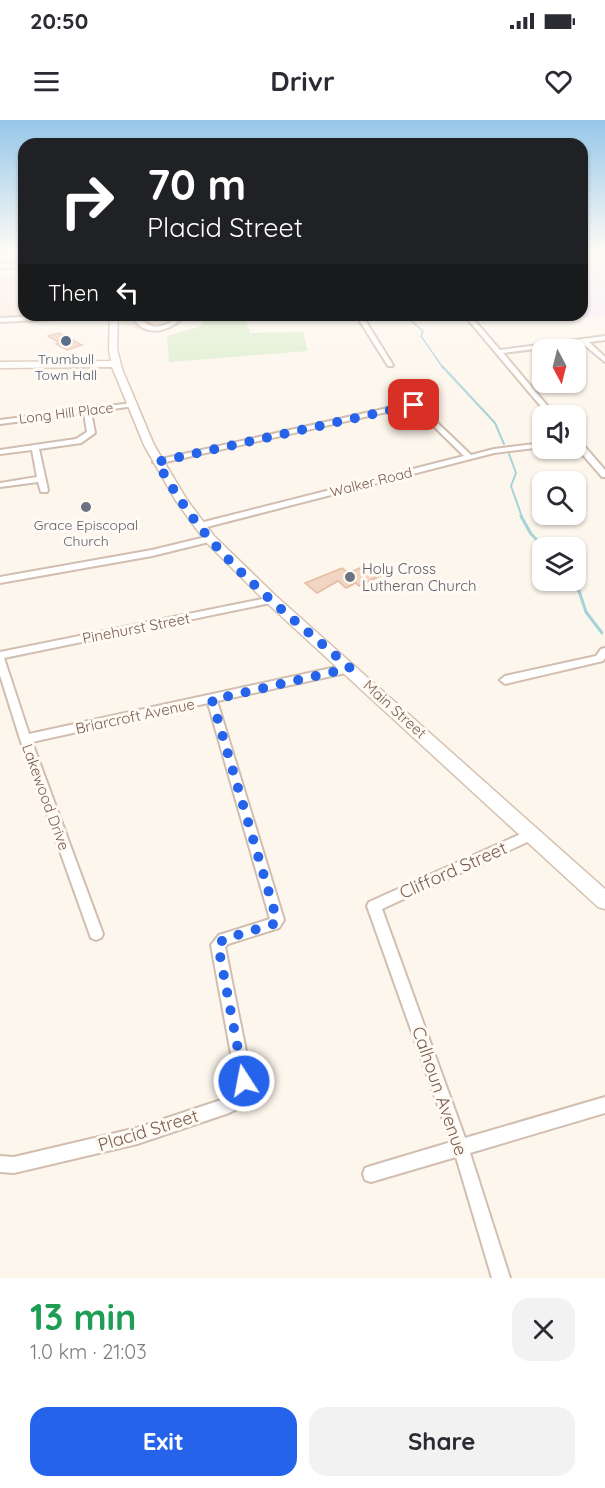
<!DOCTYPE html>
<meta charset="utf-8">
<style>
:root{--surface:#fff;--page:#f2f2f3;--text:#2b2b33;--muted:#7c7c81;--accent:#2563eb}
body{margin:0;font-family:Quicksand,sans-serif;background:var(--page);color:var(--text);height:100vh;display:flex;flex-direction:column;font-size:22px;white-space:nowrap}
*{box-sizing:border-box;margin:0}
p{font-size:20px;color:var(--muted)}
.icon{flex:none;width:33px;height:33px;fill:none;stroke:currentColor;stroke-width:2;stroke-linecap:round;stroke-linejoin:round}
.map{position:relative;height:1158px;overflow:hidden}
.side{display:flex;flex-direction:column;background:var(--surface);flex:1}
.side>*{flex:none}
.banner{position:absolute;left:18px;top:18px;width:570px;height:183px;border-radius:18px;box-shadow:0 2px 4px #0004;background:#202124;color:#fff;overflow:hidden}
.needle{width:39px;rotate:173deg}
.controls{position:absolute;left:532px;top:219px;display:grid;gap:12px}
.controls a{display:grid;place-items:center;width:54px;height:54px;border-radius:12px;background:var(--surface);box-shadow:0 2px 4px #0004;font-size:30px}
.pin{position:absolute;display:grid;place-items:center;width:51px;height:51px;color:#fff;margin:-26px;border-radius:12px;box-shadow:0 3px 9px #0006}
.me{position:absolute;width:66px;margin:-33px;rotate:349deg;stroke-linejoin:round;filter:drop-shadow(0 0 4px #0008)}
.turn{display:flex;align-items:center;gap:21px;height:126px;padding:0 30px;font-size:27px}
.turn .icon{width:78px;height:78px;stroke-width:2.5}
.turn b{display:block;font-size:42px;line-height:51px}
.then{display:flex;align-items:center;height:57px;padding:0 30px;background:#0003;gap:12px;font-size:22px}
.round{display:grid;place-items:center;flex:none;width:63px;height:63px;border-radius:18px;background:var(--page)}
.headline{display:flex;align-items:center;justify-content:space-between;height:102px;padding:0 30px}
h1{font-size:36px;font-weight:700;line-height:45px;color:#1e9e55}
.cta{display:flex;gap:12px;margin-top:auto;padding:12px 30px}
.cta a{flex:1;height:69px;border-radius:18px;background:var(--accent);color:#fff;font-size:24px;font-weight:700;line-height:69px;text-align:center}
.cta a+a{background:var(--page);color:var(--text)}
.status{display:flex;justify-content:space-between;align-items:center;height:42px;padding:0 30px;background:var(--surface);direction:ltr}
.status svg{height:16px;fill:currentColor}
header{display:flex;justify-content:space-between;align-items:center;height:78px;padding:0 30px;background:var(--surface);font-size:27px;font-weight:700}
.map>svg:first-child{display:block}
.residential{fill:#f5e8da}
.commercial{fill:#fde8e0}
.education{fill:#f3e8fa}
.green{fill:#d8ecc9}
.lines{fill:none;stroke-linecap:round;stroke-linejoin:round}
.stream-far2{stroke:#a5d3da;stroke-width:1.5}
.stream-far1{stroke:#a5d3da;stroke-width:2}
.stream{stroke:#a5d3da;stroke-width:3}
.building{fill:#f3d5c3;stroke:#e6bba3;stroke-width:1.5}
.street-casing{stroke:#d1beb0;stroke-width:4}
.secondary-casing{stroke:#d6c0b0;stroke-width:3}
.street{fill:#fff;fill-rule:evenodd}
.secondary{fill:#fff;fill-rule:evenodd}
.route{stroke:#2563eb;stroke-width:10;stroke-dasharray:0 18}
.service-dot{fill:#5c6f8a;stroke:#fffaf3;stroke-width:2}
.worship-dot{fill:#6b7280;stroke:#fffaf3;stroke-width:2}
.labels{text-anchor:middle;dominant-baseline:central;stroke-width:6;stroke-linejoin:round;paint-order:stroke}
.far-service-label{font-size:14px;fill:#4e5e75;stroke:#fffaf3}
.far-street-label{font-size:14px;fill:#7a5c4d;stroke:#fffaf3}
.far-worship-label{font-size:14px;fill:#5b616d;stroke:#fffaf3}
.worship-label{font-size:15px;fill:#5b616d;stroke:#fffaf3;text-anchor:start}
.street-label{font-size:15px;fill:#7a5c4d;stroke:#fffaf3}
.near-street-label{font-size:18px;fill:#7a5c4d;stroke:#fffaf3}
</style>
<div class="status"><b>20:50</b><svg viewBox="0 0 49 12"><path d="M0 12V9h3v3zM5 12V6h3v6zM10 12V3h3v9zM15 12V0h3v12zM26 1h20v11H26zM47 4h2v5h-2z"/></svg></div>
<header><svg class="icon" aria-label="menu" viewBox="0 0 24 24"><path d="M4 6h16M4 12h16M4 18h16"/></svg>Drivr<svg class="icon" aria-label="heart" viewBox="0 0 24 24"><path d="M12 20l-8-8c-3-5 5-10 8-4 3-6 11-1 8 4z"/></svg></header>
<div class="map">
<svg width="605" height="1158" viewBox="0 0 605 1158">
<rect width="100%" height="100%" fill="#fdf6ec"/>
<!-- residential -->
<path class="residential" d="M123 195H190L177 207 152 210 134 209V206L122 204Z"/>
<!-- commercial -->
<path class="commercial" d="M24 157V195H69L0 198V158Z"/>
<!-- education -->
<path class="education" d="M582 131H605V196L506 201 502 195H582Z"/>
<!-- green -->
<path class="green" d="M245 195 250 213 303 212 308 231 169 242 167 216 199 207 207 197Z"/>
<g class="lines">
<!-- stream-far2 -->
<path class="stream-far2" d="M404 195 423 211 421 216 443 248"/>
<!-- stream-far1 -->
<g class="stream-far1">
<path d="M442 246 495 303 504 324"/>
<path d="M509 334 516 353 511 366 522 397"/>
</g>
<!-- stream -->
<g class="stream">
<path d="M521 396 531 414 545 428"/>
<path d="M564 460 579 471 586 492 602 513"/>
</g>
</g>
<!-- building -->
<g class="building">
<path d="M59 213 82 225 67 230 56 224 60 223 48 216Z"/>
<path d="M369 444 382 455 359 466 356 463 346 468 338 461 317 473 305 463 342 448 349 453Z"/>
</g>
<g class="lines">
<defs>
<g id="street">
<path d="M24 143V147L0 148V144Z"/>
<path d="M63 195H99L96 197 0 202V198Z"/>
<path d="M130 195H137C147 207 158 211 172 201 177 197 178 195 185 195 175 207 155 217 140 206 136 203 134 198 130 195Z"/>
<path d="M356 195H362L393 245 392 246H388Z"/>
<path d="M464 195H470L500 230 605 216V220L589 222 605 237V242L582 223 503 233 556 296H549Z"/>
<path d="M403 270 471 335 494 329 543 323V327L494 333 199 409 196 408V404L464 336 413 286 157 344 153 342 157 340 410 283 400 272Z"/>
<path d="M132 283 135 285 134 286 91 292 95 313 81 323 39 329 48 370 47 372H41L38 362 0 367V363L37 357 32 330 0 334V330L76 319 87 312 84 293 0 304V300Z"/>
<path d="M576 320H579L605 350V357H602L576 327Z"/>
<path d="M210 416 213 417V421L152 436 0 463V457L152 430Z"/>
<path d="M272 477 275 478 277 480 275 482 4 538 29 614 350 544 355 548 350 552 217 581 284 800 279 808 228 824 225 827 252 961C248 976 244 987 229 993L137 1024 14 1053 0 1052V1036L14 1037 137 1008 224 979 234 970 236 961 211 825 219 815 270 799 208 583 32 622 103 814 101 818 96 820 91 818 20 619 0 555V532Z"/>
<path d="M605 528V538L603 541 505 564 500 560 505 556 596 536 601 529Z"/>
<path d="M532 709 536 710 538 714 536 718 382 789 465 1018 605 977V993L470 1033 510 1158H492L456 1037 371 1062 365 1060 363 1054 365 1048 371 1046 451 1022 367 786 369 782Z"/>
</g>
<path id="secondary" d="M110 195H118L117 229 122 249 154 325 187 380 214 416 277 477 605 769V789L598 787 267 483 206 422 176 381 144 325 112 247 0 248V242L111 241 109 229Z"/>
</defs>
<!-- street casing -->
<use href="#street" class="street-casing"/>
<!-- secondary casing -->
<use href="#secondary" class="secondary-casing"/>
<!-- street -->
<use href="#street" class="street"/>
<!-- secondary -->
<use href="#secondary" class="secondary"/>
</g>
<!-- sky -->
<linearGradient id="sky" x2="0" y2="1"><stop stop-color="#97c7e8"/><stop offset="0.45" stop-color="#fefbf6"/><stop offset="1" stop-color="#fefbf6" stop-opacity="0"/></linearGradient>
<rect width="605" height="293" fill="url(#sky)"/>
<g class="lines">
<!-- route -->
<path class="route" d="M244 961 218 825 224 819 274 804 277 800 212 580 350 548C302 506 250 466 209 418 189 395 172 368 157 342L414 285"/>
</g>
<!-- markers -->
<circle class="service-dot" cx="66" cy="221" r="6"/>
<g class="worship-dot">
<circle cx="86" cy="387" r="6"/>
<circle cx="350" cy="457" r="6"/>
</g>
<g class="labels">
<!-- far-service labels -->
<g class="far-service-label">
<text x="66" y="239">Trumbull<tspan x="66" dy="16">Town Hall</tspan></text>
</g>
<!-- far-street labels -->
<g class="far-street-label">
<text transform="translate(66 293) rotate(-7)">Long Hill Place</text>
<text transform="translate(371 362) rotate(-14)">Walker Road</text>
</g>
<!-- far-worship labels -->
<g class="far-worship-label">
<text x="86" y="405">Grace Episcopal<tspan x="86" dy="16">Church</tspan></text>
</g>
<!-- worship labels -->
<g class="worship-label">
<text x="362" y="448">Holy Cross<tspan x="362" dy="17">Lutheran Church</tspan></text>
</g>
<!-- street labels -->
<g class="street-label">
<text transform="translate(136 508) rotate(-11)">Pinehurst Street</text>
<text transform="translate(395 589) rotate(42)">Main Street</text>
<text transform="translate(135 596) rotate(-12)">Briarcroft Avenue</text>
<text transform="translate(46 677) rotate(70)">Lakewood Drive</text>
</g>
<!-- near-street labels -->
<g class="near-street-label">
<text transform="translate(453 750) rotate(-24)">Clifford Street</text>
<text transform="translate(440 971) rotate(71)">Calhoun Avenue</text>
<text transform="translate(148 1010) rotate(-17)">Placid Street</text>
</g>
</g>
</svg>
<div class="controls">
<a><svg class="needle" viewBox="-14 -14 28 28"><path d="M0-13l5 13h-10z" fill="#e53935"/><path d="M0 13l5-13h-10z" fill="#7c7c81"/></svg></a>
<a><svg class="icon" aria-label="sound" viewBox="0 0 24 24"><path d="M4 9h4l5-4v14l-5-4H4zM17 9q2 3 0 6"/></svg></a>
<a><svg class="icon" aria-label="search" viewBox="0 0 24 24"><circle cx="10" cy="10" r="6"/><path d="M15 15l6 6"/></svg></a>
<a><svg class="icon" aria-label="layers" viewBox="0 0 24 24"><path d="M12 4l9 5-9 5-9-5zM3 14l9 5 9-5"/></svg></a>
</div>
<div class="pin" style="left:414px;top:285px;background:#d93025"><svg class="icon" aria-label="arrive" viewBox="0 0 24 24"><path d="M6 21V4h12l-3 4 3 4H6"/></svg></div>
<svg class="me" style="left:244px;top:961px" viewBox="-20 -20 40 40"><circle r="17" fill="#2563eb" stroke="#fff" stroke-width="3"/><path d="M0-11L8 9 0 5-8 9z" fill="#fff"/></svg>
<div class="banner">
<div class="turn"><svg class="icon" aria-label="right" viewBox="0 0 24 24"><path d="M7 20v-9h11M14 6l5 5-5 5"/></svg><div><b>70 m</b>Placid Street</div></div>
<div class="then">Then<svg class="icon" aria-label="left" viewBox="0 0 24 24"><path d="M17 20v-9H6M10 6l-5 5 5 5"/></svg></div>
</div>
</div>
<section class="side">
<div class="headline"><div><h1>13 min</h1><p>1.0 km · 21:03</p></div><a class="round"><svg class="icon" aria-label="close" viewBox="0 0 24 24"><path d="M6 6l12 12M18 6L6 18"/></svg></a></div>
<div class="cta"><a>Exit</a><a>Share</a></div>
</section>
